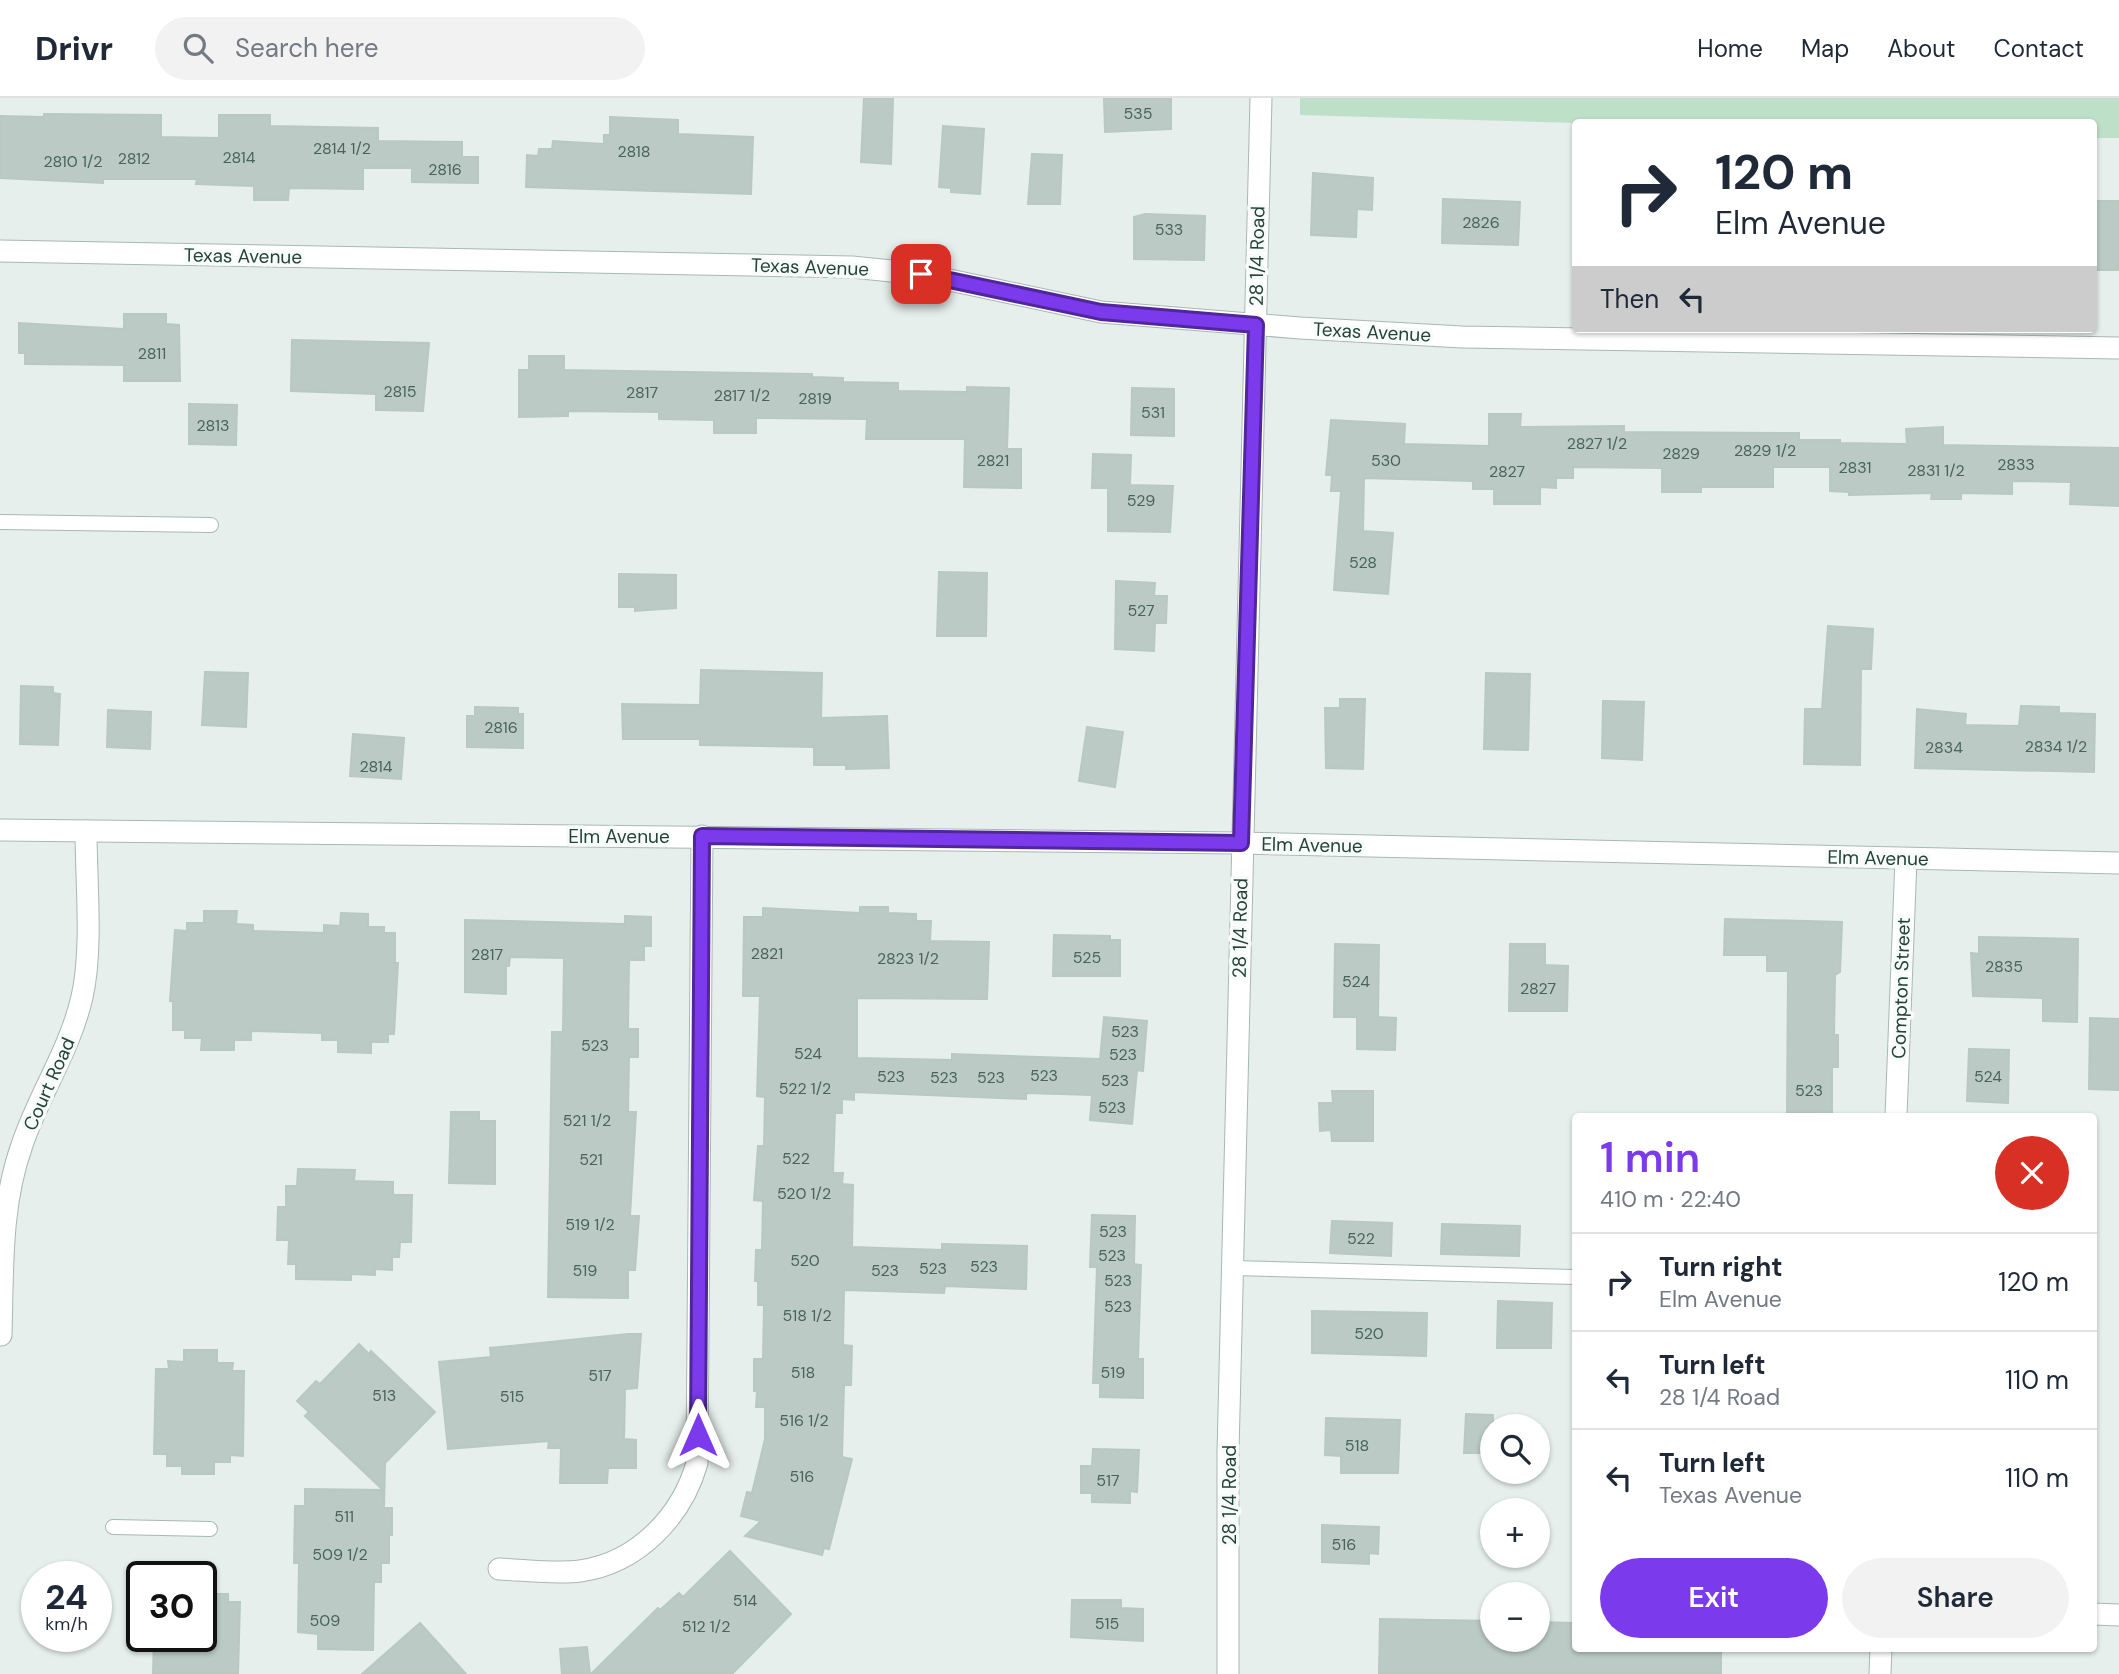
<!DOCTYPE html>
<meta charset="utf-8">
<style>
:root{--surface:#fff;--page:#f2f2f3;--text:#1f2937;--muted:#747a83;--line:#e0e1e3;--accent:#7c3aed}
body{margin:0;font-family:"DM Sans",sans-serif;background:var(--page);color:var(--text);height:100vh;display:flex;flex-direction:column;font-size:26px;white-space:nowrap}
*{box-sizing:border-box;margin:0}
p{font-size:23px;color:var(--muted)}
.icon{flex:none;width:38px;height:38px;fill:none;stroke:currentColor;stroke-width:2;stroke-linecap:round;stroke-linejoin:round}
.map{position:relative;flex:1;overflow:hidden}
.drawer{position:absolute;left:1572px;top:1015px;width:525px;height:539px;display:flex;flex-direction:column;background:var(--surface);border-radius:7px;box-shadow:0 2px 5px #0004}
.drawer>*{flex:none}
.top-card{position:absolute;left:1572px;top:21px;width:525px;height:214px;border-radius:7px;box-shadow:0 2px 5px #0004;background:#fff;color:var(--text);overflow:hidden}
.tools{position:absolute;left:1480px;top:1316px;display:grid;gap:14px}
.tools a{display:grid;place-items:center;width:70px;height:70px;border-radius:50%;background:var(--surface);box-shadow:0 2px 5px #0004;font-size:35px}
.speed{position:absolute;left:21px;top:1463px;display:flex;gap:14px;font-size:35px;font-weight:700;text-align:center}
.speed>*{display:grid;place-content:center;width:91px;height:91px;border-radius:50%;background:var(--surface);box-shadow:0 2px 5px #0004;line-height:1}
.speed small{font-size:18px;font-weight:400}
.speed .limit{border:4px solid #111;border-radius:10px;background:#fff;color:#111}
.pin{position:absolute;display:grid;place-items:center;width:60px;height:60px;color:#fff;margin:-30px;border-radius:14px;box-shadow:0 4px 10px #0006}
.me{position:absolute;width:77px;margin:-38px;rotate:0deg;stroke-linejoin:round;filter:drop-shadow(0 0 5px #0008)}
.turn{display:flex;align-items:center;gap:24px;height:147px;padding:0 28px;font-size:32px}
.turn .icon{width:91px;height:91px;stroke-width:2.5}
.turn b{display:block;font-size:49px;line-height:60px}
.then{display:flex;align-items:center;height:66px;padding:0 28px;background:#0003;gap:14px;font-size:26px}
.round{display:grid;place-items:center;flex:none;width:74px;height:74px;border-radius:37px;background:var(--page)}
.headline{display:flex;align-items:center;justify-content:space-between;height:119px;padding:0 28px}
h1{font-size:42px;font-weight:600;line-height:52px;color:var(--accent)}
.button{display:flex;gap:14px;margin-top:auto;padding:14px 28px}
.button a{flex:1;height:80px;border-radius:42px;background:var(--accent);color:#fff;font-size:28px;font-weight:600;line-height:80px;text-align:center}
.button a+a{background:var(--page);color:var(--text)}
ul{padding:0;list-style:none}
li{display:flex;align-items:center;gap:21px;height:98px;padding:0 28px;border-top:2px solid var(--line)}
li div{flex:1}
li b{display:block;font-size:26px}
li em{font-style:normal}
header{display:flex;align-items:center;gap:42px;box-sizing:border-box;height:98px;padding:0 35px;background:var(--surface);border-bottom:2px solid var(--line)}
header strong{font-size:33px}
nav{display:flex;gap:38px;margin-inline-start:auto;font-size:24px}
.search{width:490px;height:63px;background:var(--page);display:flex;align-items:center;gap:18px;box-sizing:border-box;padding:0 24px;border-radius:38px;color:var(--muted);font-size:26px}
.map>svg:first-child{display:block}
.green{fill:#bfe0c8}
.building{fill:#bbcac4;stroke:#b8c9c2;stroke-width:2}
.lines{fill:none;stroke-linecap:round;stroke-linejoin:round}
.service-casing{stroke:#a8b8b2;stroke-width:16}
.minor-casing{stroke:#a8b8b2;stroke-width:23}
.tertiary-casing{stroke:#a8b8b2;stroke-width:23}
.service{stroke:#fff;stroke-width:14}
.minor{stroke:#fff;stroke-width:21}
.tertiary{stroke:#fff;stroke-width:21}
.route-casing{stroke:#51269a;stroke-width:18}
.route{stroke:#7c3aed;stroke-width:12}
.labels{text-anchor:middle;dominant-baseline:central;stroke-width:7;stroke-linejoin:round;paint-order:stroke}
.number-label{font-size:16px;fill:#4a645c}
.street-label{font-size:19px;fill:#24423a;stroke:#f7fbf9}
</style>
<header>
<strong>Drivr</strong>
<div class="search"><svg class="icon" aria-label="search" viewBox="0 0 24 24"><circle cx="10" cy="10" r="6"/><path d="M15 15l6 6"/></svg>Search here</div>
<nav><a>Home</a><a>Map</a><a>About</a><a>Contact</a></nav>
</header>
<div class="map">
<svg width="2119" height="1576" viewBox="0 0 2119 1576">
<rect width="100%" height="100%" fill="#e6efeb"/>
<!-- green -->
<path class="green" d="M1300 0H2119V40H2093V24L1575 25 1300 17Z"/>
<!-- building -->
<g class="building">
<path d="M864 0H893L891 66 861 64Z"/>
<path d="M1104 0H1171V31L1105 34Z"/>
<path d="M44 16 161 17V39L219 40V17H270V28L378 30V43L462 44V59H478V85L412 84V70H363V91L289 90 288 102H254V88L196 86 197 81H103V85L0 80V18L44 19Z"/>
<path d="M610 19 678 22V36L753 39 751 96 526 89 527 57 538 58 539 51H552L553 43 604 46V37H610Z"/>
<path d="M943 28 984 31 980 96 951 94V90L939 89Z"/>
<path d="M1032 56 1062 57 1060 106H1028Z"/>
<path d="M1313 75 1373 80 1372 112 1357 111 1356 139 1311 137Z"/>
<path d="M1443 101 1520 104 1518 147 1442 145Z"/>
<path d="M2093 103H2119L2118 172H2093Z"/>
<path d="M1145 116 1205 118 1204 162 1134 161V119Z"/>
<path d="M124 216H166V226L179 227 180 283H124V267L25 266V255H19V225L124 231Z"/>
<path d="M292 242 429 245 423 313 376 312V296L291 293Z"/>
<path d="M529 258H564V272L812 276V279L843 280V284L898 285V293L967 294V289L1009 290 1007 351H1021V390L964 389 965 341H866L867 321 756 320V335H714V322L659 321V314L568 313V318L519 319V272H529Z"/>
<path d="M1132 290 1174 291V338L1131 337Z"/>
<path d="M189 306 237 307 236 347 189 346Z"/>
<path d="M1489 316H1521L1520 329 1624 328V334L1799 335V342H1840V345L1907 346 1906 331 1943 329V347L2119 350V408L2070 406 2071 384 2012 383V396L1961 395V401H1931L1932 395 1849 397V394L1830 393V369H1773V389H1701V394H1662V370L1573 369V380H1556V390L1540 389V406H1494V391H1473V383L1364 380 1363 433 1393 435 1388 496 1334 492 1341 393H1331L1332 377H1326L1331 322 1405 326 1404 346 1489 348Z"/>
<path d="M1093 356 1131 357 1130 387 1173 388 1170 434 1108 433V390H1092Z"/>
<path d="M939 474 987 475 986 538H937Z"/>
<path d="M619 476 676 477V510L635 513V509H619Z"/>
<path d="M1116 483 1155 485 1154 498H1167L1166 525H1155L1154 553 1115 551Z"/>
<path d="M1828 528 1873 531 1871 571H1861L1860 667 1804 666 1805 611H1822Z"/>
<path d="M701 572 822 575 821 620 887 618 889 670 846 671V667H814V649L700 647V641H623L622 606 700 607Z"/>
<path d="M205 574 248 575 246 629 202 627Z"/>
<path d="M1486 575 1530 576 1528 652 1484 651Z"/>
<path d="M21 588 53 589V595L60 596 58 647 20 646Z"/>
<path d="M1340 601H1365L1363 671 1326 670 1325 610H1340Z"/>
<path d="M1603 603 1644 604 1642 662 1602 660Z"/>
<path d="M2021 608 2059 609V615L2095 616 2094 674 1915 670 1917 611 1966 616 1965 627 2019 628Z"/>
<path d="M475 609 518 610V616H523V650L467 649V618H475Z"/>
<path d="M108 612 151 614 150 651 107 649Z"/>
<path d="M1087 629 1123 634 1115 689 1079 683Z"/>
<path d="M353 636 404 640 401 681 350 678Z"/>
<path d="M860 809H888V815L916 816V823H931L930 843 989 844 987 901 857 900V960L952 962V956L1100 961 1104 919 1147 923 1143 973 1137 972 1132 1026 1090 1022 1092 997 1026 995V1001L854 994V1002L842 1001V1015H835L833 1075H843L842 1086 853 1087 852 1149 942 1152V1146L1027 1148 1026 1191 945 1188 944 1195 844 1192 843 1247 852 1248 851 1287H844L842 1359 852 1361 829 1451 824 1450 822 1457 745 1438 761 1423 741 1418 747 1394 752 1395 765 1341V1309H756L757 1293H754V1261H763L764 1207H758V1183H755L756 1152H762L763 1103 754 1102 758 1048H764L765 999 757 998 760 898H743L744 819H763V810L860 815Z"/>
<path d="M204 813H237L236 826 253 827V833L324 835V827L340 828 341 815 368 816V829H384V835H395V865H398L394 936H388V944H371V955L338 954V942H322V935L251 933V942H234V952H201L202 940H185V932H173V903H170L175 832 187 833V825H204Z"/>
<path d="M625 818 651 819V848H644V862H629L628 931H638V959H629L628 1014H636L630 1118H639L635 1172H628V1200L548 1199 552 934H563L564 860 510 859 509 868H506V896L465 894V822L625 826Z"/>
<path d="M1725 821 1842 824 1840 874 1835 877 1834 937H1838V969H1832V1016L1787 1015 1788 873H1767V857H1724Z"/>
<path d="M1054 837 1110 838V842H1120V878H1053Z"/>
<path d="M1979 839 2078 841 2077 924 2043 923V900L1973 898 1971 855 1979 856Z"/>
<path d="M1335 846 1379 847 1378 919 1396 920 1395 952 1357 951V919H1334Z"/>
<path d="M1510 846H1545V867L1568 868 1567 913H1509Z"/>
<path d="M2090 920 2119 921V992L2089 991Z"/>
<path d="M1969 951 2009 952 2008 1005 1967 1003Z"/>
<path d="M1332 993H1373V1043H1332L1331 1032 1320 1033 1319 1005H1333Z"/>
<path d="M451 1014H479V1023H495V1086L449 1085Z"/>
<path d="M298 1071 355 1072 354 1083 393 1084V1097H412L411 1144H400L399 1159H392V1172L375 1171V1177L351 1176V1182L296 1181V1166H288L289 1142H277L278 1109H286V1088H297Z"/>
<path d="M1092 1117 1135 1118 1134 1166 1141 1167 1138 1261H1143V1300L1100 1299V1285H1093L1097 1169H1090Z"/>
<path d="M1332 1123 1392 1125 1391 1158 1330 1155Z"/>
<path d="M1442 1126 1520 1128 1519 1158 1441 1156Z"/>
<path d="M1498 1203 1552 1205 1551 1250H1497Z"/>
<path d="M1312 1213 1427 1215 1426 1258 1312 1255Z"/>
<path d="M628 1236H641L637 1290 625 1291 624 1341 636 1342V1370H608L607 1385H560L561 1350H548L549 1343 448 1351 439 1264 491 1259 490 1250Z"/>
<path d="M359 1246 369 1256 371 1253 435 1314 385 1365 384 1410H392V1437H389V1465H381V1484H374L373 1552 318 1551V1536L298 1534 299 1465H294L295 1408H305V1391L383 1392 305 1318 309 1314 297 1303 316 1283 320 1286Z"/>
<path d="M184 1252H217V1265H233L232 1273H244L243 1358 230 1357V1364H214V1376H182V1368H167V1356H154L156 1271H169L168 1263 184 1264Z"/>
<path d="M1466 1316 1493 1317V1355H1464Z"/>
<path d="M1326 1320 1400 1322 1398 1375H1341V1358L1325 1357Z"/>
<path d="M1093 1351 1139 1352 1137 1394 1130 1393V1405L1092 1404V1395H1081V1368H1092Z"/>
<path d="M1322 1427 1379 1429 1378 1456 1369 1455V1466L1322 1464Z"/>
<path d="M730 1453 791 1516 732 1576H591L658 1510 660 1512 679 1495 683 1499Z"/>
<path d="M201 1496H228V1504H240L238 1576H153L154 1538H201Z"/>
<path d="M1072 1502H1121V1510L1143 1511V1543L1071 1539Z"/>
<path d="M1380 1521 1493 1523V1542H1538V1524L1575 1525V1550H1721V1576H1379Z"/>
<path d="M420 1525 466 1576H362Z"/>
<path d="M587 1549 590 1576H562L560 1551Z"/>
</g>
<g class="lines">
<defs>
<g id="service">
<path d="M0 424 211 427"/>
<path d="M1233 1170 1575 1179"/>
<path d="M113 1429 210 1431"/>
</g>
<g id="minor">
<path d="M0 153 852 169 921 176 1101 214 1300 230 1462 239 2119 250"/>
<path d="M1896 1018 1906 761"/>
<path d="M1 1237C3 1173 0 1108 22 1047 39 996 70 952 82 899 93 851 86 783 86 733"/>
<path d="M499 1471C525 1472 555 1476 580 1473 638 1465 682 1418 697 1365L702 738"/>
<path d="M2093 1516 2119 1517"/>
<path d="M1880 1576 1881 1550"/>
</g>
<g id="tertiary">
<path d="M0 732 1241 745 2119 765"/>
<path d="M1228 1576V1355L1261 0"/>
</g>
</defs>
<!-- service casing -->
<use href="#service" class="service-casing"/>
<!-- minor casing -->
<use href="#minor" class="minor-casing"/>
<!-- tertiary casing -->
<use href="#tertiary" class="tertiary-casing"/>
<!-- service -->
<use href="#service" class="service"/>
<!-- minor -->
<use href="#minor" class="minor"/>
<!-- tertiary -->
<use href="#tertiary" class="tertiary"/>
</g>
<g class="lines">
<defs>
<path id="route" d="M698 1337 702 738 1241 745 1256 227 1101 214 921 176"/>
</defs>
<!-- route casing -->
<use href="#route" class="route-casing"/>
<!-- route -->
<use href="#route" class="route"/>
</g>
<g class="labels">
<!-- number labels -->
<g class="number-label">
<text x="1138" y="15">535</text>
<text x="342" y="50">2814 1/2</text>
<text x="634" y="53">2818</text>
<text x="239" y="59">2814</text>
<text x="134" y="60">2812</text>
<text x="73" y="63">2810 1/2</text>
<text x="445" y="71">2816</text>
<text x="1481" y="124">2826</text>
<text x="1169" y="131">533</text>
<text x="152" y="255">2811</text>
<text x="400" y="293">2815</text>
<text x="642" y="294">2817</text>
<text x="742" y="297">2817 1/2</text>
<text x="815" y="300">2819</text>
<text x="1153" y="314">531</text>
<text x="213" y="327">2813</text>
<text x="1597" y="345">2827 1/2</text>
<text x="1765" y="352">2829 1/2</text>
<text x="1681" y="355">2829</text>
<text x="993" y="362">2821</text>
<text x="1386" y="362">530</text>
<text x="2016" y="366">2833</text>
<text x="1855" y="369">2831</text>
<text x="1936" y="372">2831 1/2</text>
<text x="1507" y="373">2827</text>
<text x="1141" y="402">529</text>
<text x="1363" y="464">528</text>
<text x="1141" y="512">527</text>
<text x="501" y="629">2816</text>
<text x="2056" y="648">2834 1/2</text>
<text x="1944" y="649">2834</text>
<text x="376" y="668">2814</text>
<text x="767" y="855">2821</text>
<text x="487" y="856">2817</text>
<text x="1087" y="859">525</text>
<text x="908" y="860">2823 1/2</text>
<text x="2004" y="868">2835</text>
<text x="1356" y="883">524</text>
<text x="1538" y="890">2827</text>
<text x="1125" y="933">523</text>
<text x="595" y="947">523</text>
<text x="808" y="955">524</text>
<text x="1123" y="956">523</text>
<text x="1044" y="977">523</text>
<text x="891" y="978">523</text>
<text x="1988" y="978">524</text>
<text x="944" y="979">523</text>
<text x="991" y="979">523</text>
<text x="1115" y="982">523</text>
<text x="805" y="990">522 1/2</text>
<text x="1809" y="992">523</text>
<text x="1112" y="1009">523</text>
<text x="587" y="1022">521 1/2</text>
<text x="796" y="1060">522</text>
<text x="591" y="1061">521</text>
<text x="804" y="1095">520 1/2</text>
<text x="590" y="1126">519 1/2</text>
<text x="1113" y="1133">523</text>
<text x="1361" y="1140">522</text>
<text x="1112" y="1157">523</text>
<text x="805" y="1162">520</text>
<text x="984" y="1168">523</text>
<text x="933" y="1170">523</text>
<text x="585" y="1172">519</text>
<text x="885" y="1172">523</text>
<text x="1118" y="1182">523</text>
<text x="1118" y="1208">523</text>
<text x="807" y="1217">518 1/2</text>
<text x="1369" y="1235">520</text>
<text x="803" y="1274">518</text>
<text x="1113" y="1274">519</text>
<text x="600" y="1277">517</text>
<text x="384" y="1297">513</text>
<text x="512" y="1298">515</text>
<text x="804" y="1322">516 1/2</text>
<text x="1357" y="1347">518</text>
<text x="802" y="1378">516</text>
<text x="1108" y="1382">517</text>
<text x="344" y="1418">511</text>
<text x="1344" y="1446">516</text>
<text x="340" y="1456">509 1/2</text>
<text x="745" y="1502">514</text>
<text x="325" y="1522">509</text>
<text x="1107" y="1525">515</text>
<text x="706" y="1528">512 1/2</text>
</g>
<!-- street labels -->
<g class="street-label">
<text transform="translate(243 158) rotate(1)">Texas Avenue</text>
<text transform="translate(1257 158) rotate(-89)">28 1/4 Road</text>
<text transform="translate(810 169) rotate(2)">Texas Avenue</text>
<text transform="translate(1372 234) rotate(3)">Texas Avenue</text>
<text x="619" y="738">Elm Avenue</text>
<text transform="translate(1312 747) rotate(1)">Elm Avenue</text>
<text transform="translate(1878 760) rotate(1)">Elm Avenue</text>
<text transform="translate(1240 830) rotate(-89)">28 1/4 Road</text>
<text transform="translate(1901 890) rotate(-88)">Compton Street</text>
<text transform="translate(49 986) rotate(-66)">Court Road</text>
<text transform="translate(1229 1397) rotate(-90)">28 1/4 Road</text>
</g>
</g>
</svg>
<div class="tools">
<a><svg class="icon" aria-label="search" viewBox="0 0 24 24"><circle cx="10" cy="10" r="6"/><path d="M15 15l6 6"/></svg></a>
<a>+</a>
<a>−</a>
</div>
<div class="speed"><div>24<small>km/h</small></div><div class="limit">30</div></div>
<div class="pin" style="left:921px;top:176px;background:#d93025"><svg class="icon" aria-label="arrive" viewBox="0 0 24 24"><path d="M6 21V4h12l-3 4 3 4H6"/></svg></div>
<svg class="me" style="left:698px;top:1337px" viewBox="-20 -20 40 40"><path d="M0-17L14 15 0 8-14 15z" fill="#7c3aed" stroke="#fff" stroke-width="4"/></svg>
<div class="top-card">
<div class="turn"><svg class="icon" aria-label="right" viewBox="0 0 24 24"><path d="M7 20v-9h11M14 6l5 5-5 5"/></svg><div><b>120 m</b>Elm Avenue</div></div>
<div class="then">Then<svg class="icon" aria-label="left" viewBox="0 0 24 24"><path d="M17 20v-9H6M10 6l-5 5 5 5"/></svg></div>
</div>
<section class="drawer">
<div class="headline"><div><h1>1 min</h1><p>410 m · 22:40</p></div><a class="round" style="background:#d93025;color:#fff"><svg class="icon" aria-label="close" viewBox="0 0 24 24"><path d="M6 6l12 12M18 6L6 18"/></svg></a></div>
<ul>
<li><svg class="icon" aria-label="right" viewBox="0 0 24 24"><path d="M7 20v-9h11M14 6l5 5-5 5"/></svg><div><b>Turn right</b><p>Elm Avenue</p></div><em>120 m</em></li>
<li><svg class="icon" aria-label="left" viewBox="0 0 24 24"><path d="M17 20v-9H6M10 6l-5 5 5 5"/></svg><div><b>Turn left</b><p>28 1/4 Road</p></div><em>110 m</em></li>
<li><svg class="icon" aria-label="left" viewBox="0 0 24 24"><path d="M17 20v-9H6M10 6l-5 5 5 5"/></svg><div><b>Turn left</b><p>Texas Avenue</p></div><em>110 m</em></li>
</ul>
<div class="button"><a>Exit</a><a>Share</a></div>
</section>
</div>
